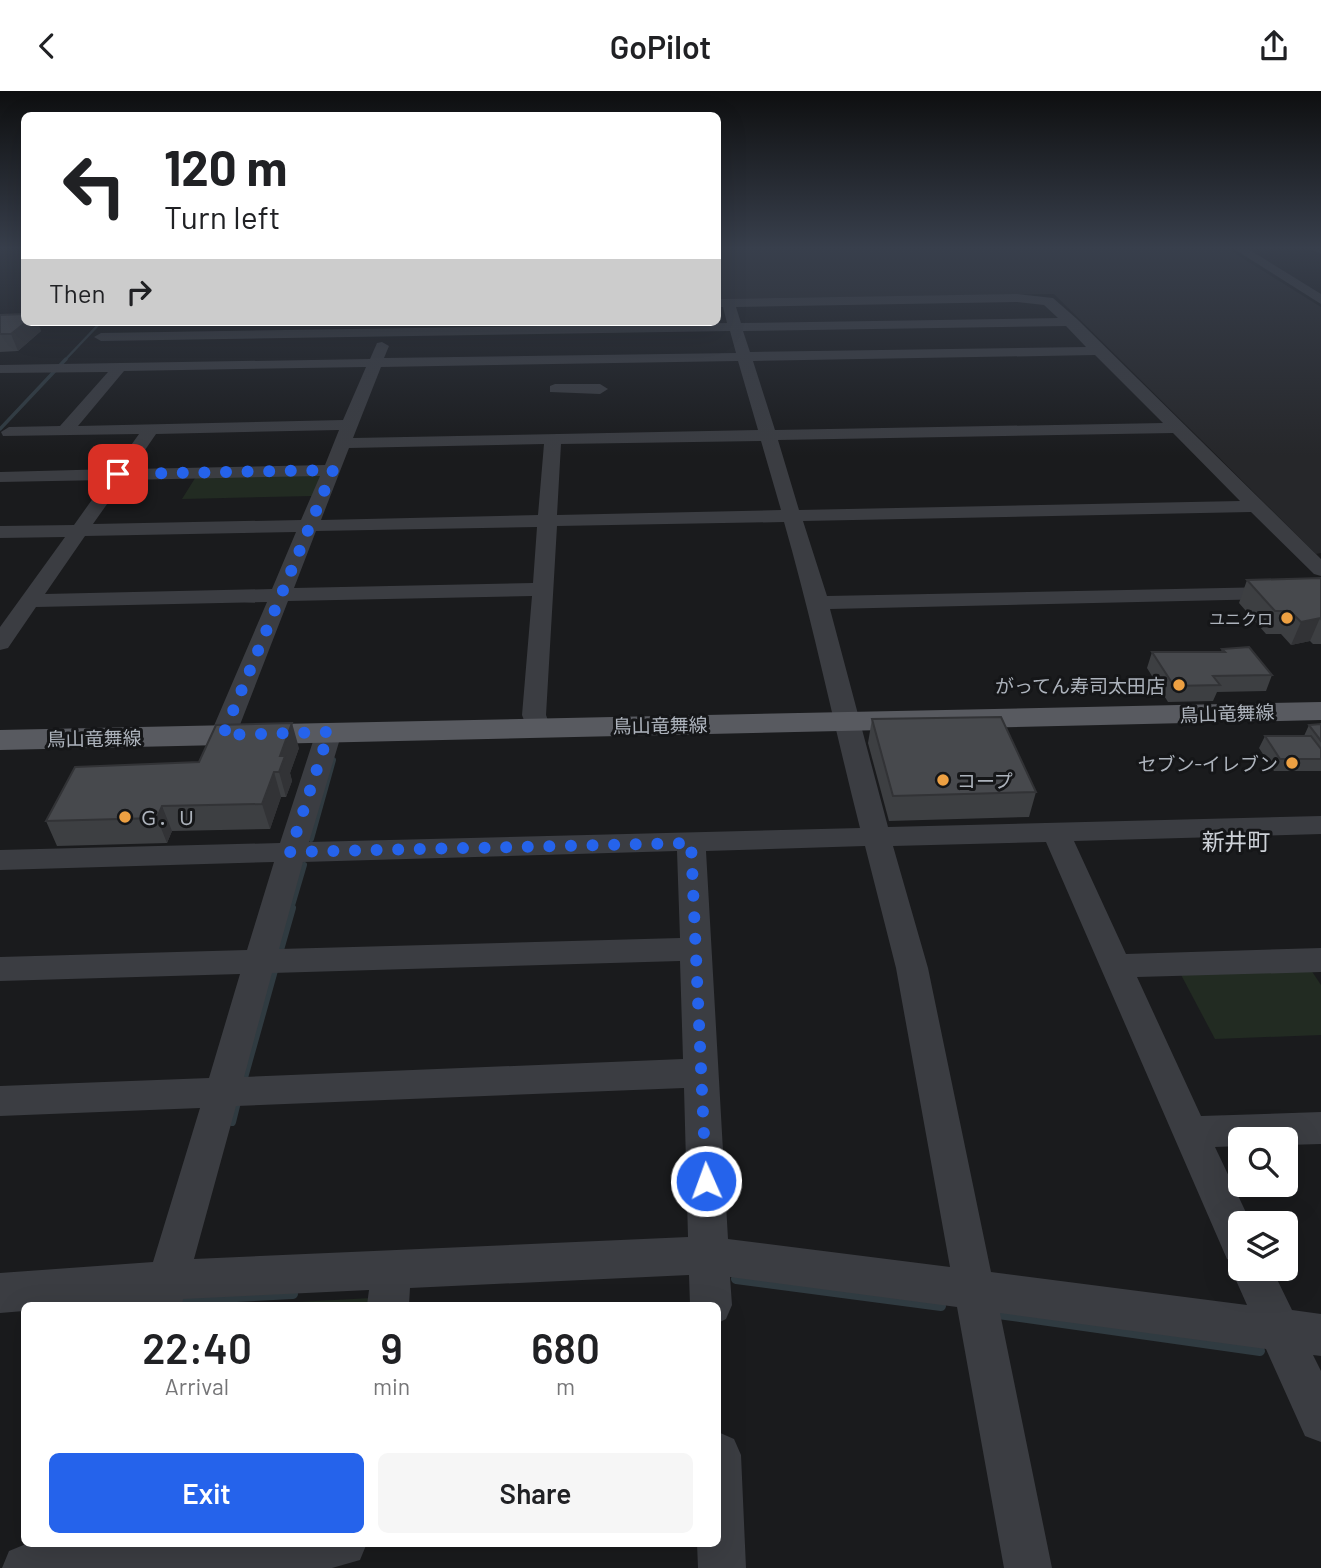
<!DOCTYPE html>
<meta charset="utf-8">
<style>
:root{--surface:#fff;--page:#f6f6f6;--text:#202124;--muted:#757577;--accent:#2563eb}
body{margin:0;font-family:Barlow,"Noto Sans JP",sans-serif;background:var(--page);color:var(--text);height:100vh;display:flex;flex-direction:column;font-size:26px;white-space:nowrap}
*{box-sizing:border-box;margin:0}
p{font-size:23px;color:var(--muted)}
.icon{flex:none;width:38px;height:38px;fill:none;stroke:currentColor;stroke-width:2;stroke-linecap:round;stroke-linejoin:round}
.map{position:relative;flex:1;overflow:hidden}
.drawer{position:absolute;left:21px;top:1211px;width:700px;height:245px;display:flex;flex-direction:column;background:var(--surface);border-radius:10px;box-shadow:0 7px 28px #0002}
.drawer>*{flex:none}
.top-card{position:absolute;left:21px;top:21px;width:700px;height:214px;border-radius:10px;box-shadow:0 7px 28px #0002;background:#fff;color:var(--text);overflow:hidden}
.buttons{position:absolute;left:1228px;top:1036px;display:grid;gap:14px}
.buttons a{display:grid;place-items:center;width:70px;height:70px;border-radius:10px;background:var(--surface);box-shadow:0 7px 28px #0002;font-size:35px}
.pin{position:absolute;display:grid;place-items:center;width:60px;height:60px;color:#fff;margin:-30px;border-radius:14px;box-shadow:0 4px 10px #0006}
.me{position:absolute;width:77px;margin:-38px;rotate:358deg;stroke-linejoin:round;filter:drop-shadow(0 0 5px #0008)}
.turn{display:flex;align-items:center;gap:24px;height:147px;padding:0 28px;font-size:32px}
.turn .icon{width:91px;height:91px;stroke-width:2.5}
.turn b{display:block;font-size:49px;line-height:60px}
.then{display:flex;align-items:center;height:66px;padding:0 28px;background:#0003;gap:14px;font-size:26px}
.eta{display:flex;justify-content:space-evenly;align-items:center;height:119px;text-align:center}
.eta b{font-size:42px;font-weight:600;line-height:49px}
.action{display:flex;gap:14px;margin-top:auto;padding:14px 28px}
.action a{flex:1;height:80px;border-radius:10px;background:var(--accent);color:#fff;font-size:28px;font-weight:600;line-height:80px;text-align:center}
.action a+a{background:var(--page);color:var(--text)}
header{display:flex;justify-content:space-between;align-items:center;height:91px;padding:0 28px;background:var(--surface);font-size:32px;font-weight:600}
.map>svg:first-child{display:block}
.built{fill:#26272a}
.green{fill:#222b22}
.lines{fill:none;stroke-linecap:round;stroke-linejoin:round}
.stream-far4{stroke:#303b41;stroke-width:2.5}
.stream-far3{stroke:#303b41;stroke-width:3.5}
.stream-far2{stroke:#303b41;stroke-width:6}
.stream-far1{stroke:#303b41;stroke-width:8}
.stream{stroke:#303b41;stroke-width:10}
.minor{fill:#3b3d42;fill-rule:evenodd}
.major{fill:#585a60;fill-rule:evenodd}
.wall{fill:#3d3f42}
.shaded-wall{fill:#323336}
.building{fill:#47494d;stroke:#323336;stroke-width:2}
.route{stroke:#2563eb;stroke-width:12;stroke-dasharray:0 21.6}
.poi-dot{fill:#eda042;stroke:#151618;stroke-width:2.5}
.labels{text-anchor:middle;dominant-baseline:central;stroke-width:6;stroke-linejoin:round;paint-order:stroke}
.far-poi-label{font-size:16px;fill:#adb3bc;stroke:#151618;text-anchor:end}
.poi-label{font-size:19px;fill:#adb3bc;stroke:#151618;text-anchor:end}
.street-label{font-size:19px;fill:#adb3bc;stroke:#151618}
.quarter-label{font-size:23px;fill:#ced2d8;stroke:#151618}
</style>
<header><svg class="icon" aria-label="back" viewBox="0 0 24 24"><path d="M15 5l-7 7 7 7"/></svg>GoPilot<svg class="icon" aria-label="share" viewBox="0 0 24 24"><path d="M12 15V3M7 8l5-5 5 5M5 13v7h14v-7"/></svg></header>
<div class="map">
<svg width="1321" height="1477" viewBox="0 0 1321 1477">
<rect width="100%" height="100%" fill="#1a1b1d"/>
<!-- built -->
<path class="built" d="M718 158H1228L1321 216V462L1316 463 1054 203 718 208Z"/>
<!-- green -->
<g class="green">
<path d="M323 382 313 405 182 408 197 384Z"/>
<path d="M1309 876 1321 894V944L1215 948 1179 880Z"/>
<path d="M372 1207 371 1214H238Z"/>
</g>
<g class="lines">
<!-- stream-far4 -->
<path class="stream-far4" d="M64 270 101 231"/>
<!-- stream-far3 -->
<path class="stream-far3" d="M0 338 66 268"/>
<!-- stream-far2 -->
<g class="stream-far2">
<path d="M311 748 333 669"/>
<path d="M291 818 304 774"/>
</g>
<!-- stream-far1 -->
<g class="stream-far1">
<path d="M278 866 292 817"/>
<path d="M242 994 275 876"/>
<path d="M232 1031 238 1007"/>
</g>
<!-- stream -->
<g class="stream">
<path d="M736 1188 941 1215"/>
<path d="M179 1209 293 1203"/>
<path d="M998 1223 1260 1260"/>
</g>
<!-- minor -->
<g class="minor">
<path d="M1234 158H1248L1321 203V213Z"/>
<path d="M1311 158H1321V163Z"/>
<path d="M1017 203 1053 207 1077 228 1321 468V485L1314 483 1251 421 803 430 827 505 1321 495V507L830 518 888 736 1321 725V743L1074 750 1126 863 1321 857V881L1137 886 1201 1025 1321 1021V1053L1286 1054V1048H1241V1055L1215 1056 1251 1132H1241V1178H1272L1292 1219 1321 1223V1265L1313 1264 1321 1280V1351L1305 1345 1266 1258 1000 1222 1052 1477H1004L957 1216 730 1186 732 1214 726 1228 718 1232V1214H690L689 1184 410 1197 409 1214H367L369 1199 183 1208 182 1214H140L141 1211 24 1214V1220L0 1222V1182L153 1171 200 1017 0 1025V995L209 987 240 883 0 890V866L247 859 274 771 0 779V759L280 752 316 641 320 636H338L342 641 309 751 860 737C834 635 813 532 784 431L557 435 546 624 550 635 546 640H528L522 624 532 505 288 510 236 644 232 649H214L210 644 267 511 36 516 8 557 0 559V536L65 446 0 447V435L74 434 106 389 0 391V381L114 378 139 343 3 345 1 341 9 336 60 335 108 281 0 282V274L370 268 377 252 382 251 389 255 384 267 736 262 730 240 101 250 94 246 101 242 727 232 723 216H718V208ZM1017 211 1044 214 1058 227 741 232 736 216ZM1066 235 1086 256 750 261 743 240ZM1095 264 1163 332 775 339 753 270ZM738 270 758 339 353 347 381 276ZM366 276 343 329 78 335 124 280ZM339 339 325 374 132 378 156 343ZM1173 342 1240 410 799 419 778 349ZM761 350 781 419 557 424 561 353ZM544 353 538 424 321 429 349 357ZM320 385 301 429 93 433 124 389ZM537 436 533 492 294 497 316 440ZM296 441 272 498 45 503 85 445ZM1046 751 1227 1168 1234 1171 1231 1178 1247 1214 991 1181 928 877 893 755ZM865 755 896 877 950 1176 728 1148 706 760ZM677 760 680 847 279 858 303 771ZM680 870 683 968 244 986 272 882ZM684 997 688 1146 194 1168 236 1015Z"/>
<path d="M555 293H600L608 298 600 303 550 301V295Z"/>
<path d="M718 1341 734 1348 741 1364 746 1477H698L697 1452H718Z"/>
<path d="M26 1453V1452H367L360 1469 332 1477H2L9 1460Z"/>
</g>
<!-- major -->
<path class="major" d="M1321 611V629L0 659V639Z"/>
</g>
<!-- wall -->
<g class="wall">
<path d="M0 224 41 240 18 260 0 261Z"/>
<path d="M1321 487V553H1313L1310 550 1291 554 1281 543H1266L1239 512 1247 489Z"/>
<path d="M1222 558 1272 584 1266 600 1217 601 1213 610 1168 611 1147 577 1152 561H1221Z"/>
<path d="M872 628 1036 701 1029 726 889 730 868 652Z"/>
<path d="M1321 633V680H1274L1259 657 1265 645H1304L1309 634Z"/>
<path d="M299 657 290 682 292 690 286 706H281L270 738 172 740 167 752 57 755 46 730 199 671Z"/>
</g>
<!-- shaded-wall -->
<g class="shaded-wall">
<path d="M26 231H38L41 240 18 260 11 243Z"/>
<path d="M1320 527 1310 550 1291 554 1301 531Z"/>
<path d="M292 632 299 657 290 682 292 690 286 706 279 681 280 665Z"/>
<path d="M274 681 281 706 270 738 262 713Z"/>
<path d="M162 715 172 740 167 752 157 727Z"/>
</g>
<!-- building -->
<g class="building">
<path d="M24 223V231H26L11 243H0V224Z"/>
<path d="M1321 487V528L1320 527 1301 531 1290 520H1275L1247 489Z"/>
<path d="M1249 556 1272 584 1213 585 1220 594 1174 595 1152 561H1225L1222 558Z"/>
<path d="M1001 626 1036 701 893 705 872 628Z"/>
<path d="M292 632 280 665H285L279 681H274L262 713 162 715 157 727 46 730 75 676 199 671 216 634Z"/>
<path d="M1321 633V650L1309 634Z"/>
<path d="M1265 645H1311L1321 658V668H1280Z"/>
</g>
<!-- sky -->
<linearGradient id="sky" x2="0" y2="1"><stop stop-color="#0e0f10"/><stop offset="0.43" stop-color="#383f4c"/><stop offset="1" stop-color="#383f4c" stop-opacity="0"/></linearGradient>
<rect width="1321" height="365" fill="url(#sky)"/>
<g class="lines">
<!-- route -->
<path class="route" d="M118 383 333 379 223 644 329 641 290 761 691 752 706 1090"/>
</g>
<!-- markers -->
<g class="poi-dot">
<circle cx="1287" cy="527" r="7"/>
<circle cx="1179" cy="594" r="7"/>
<circle cx="1292" cy="672" r="7"/>
<circle cx="943" cy="689" r="7"/>
<circle cx="125" cy="726" r="7"/>
</g>
<g class="labels">
<!-- far-poi labels -->
<g class="far-poi-label">
<text x="1273" y="527">ユニクロ</text>
</g>
<!-- poi labels -->
<g class="poi-label">
<text x="1165" y="594">がってん寿司太田店</text>
<text x="1278" y="672">セブン-イレブン</text>
<text x="957" y="689" text-anchor="start">コープ</text>
<text x="139" y="726" text-anchor="start">Ｇ．Ｕ</text>
</g>
<!-- street labels -->
<g class="street-label">
<text transform="translate(1227 622) rotate(-2)">鳥山竜舞線</text>
<text transform="translate(660 634) rotate(-1)">鳥山竜舞線</text>
<text transform="translate(94 647) rotate(-1)">鳥山竜舞線</text>
</g>
<!-- quarter labels -->
<g class="quarter-label">
<text x="1236" y="750">新井町</text>
</g>
</g>
</svg>
<div class="buttons">
<a><svg class="icon" aria-label="search" viewBox="0 0 24 24"><circle cx="10" cy="10" r="6"/><path d="M15 15l6 6"/></svg></a>
<a><svg class="icon" aria-label="layers" viewBox="0 0 24 24"><path d="M12 4l9 5-9 5-9-5zM3 14l9 5 9-5"/></svg></a>
</div>
<div class="pin" style="left:118px;top:383px;background:#d93025"><svg class="icon" aria-label="arrive" viewBox="0 0 24 24"><path d="M6 21V4h12l-3 4 3 4H6"/></svg></div>
<svg class="me" style="left:706px;top:1090px" viewBox="-20 -20 40 40"><circle r="17" fill="#2563eb" stroke="#fff" stroke-width="3"/><path d="M0-11L8 9 0 5-8 9z" fill="#fff"/></svg>
<div class="top-card">
<div class="turn"><svg class="icon" aria-label="left" viewBox="0 0 24 24"><path d="M17 20v-9H6M10 6l-5 5 5 5"/></svg><div><b>120 m</b>Turn left</div></div>
<div class="then">Then<svg class="icon" aria-label="right" viewBox="0 0 24 24"><path d="M7 20v-9h11M14 6l5 5-5 5"/></svg></div>
</div>
<section class="drawer">
<div class="eta">
<div><b>22:40</b><p>Arrival</p></div>
<div><b>9</b><p>min</p></div>
<div><b>680</b><p>m</p></div>
</div>
<div class="action"><a>Exit</a><a>Share</a></div>
</section>
</div>
